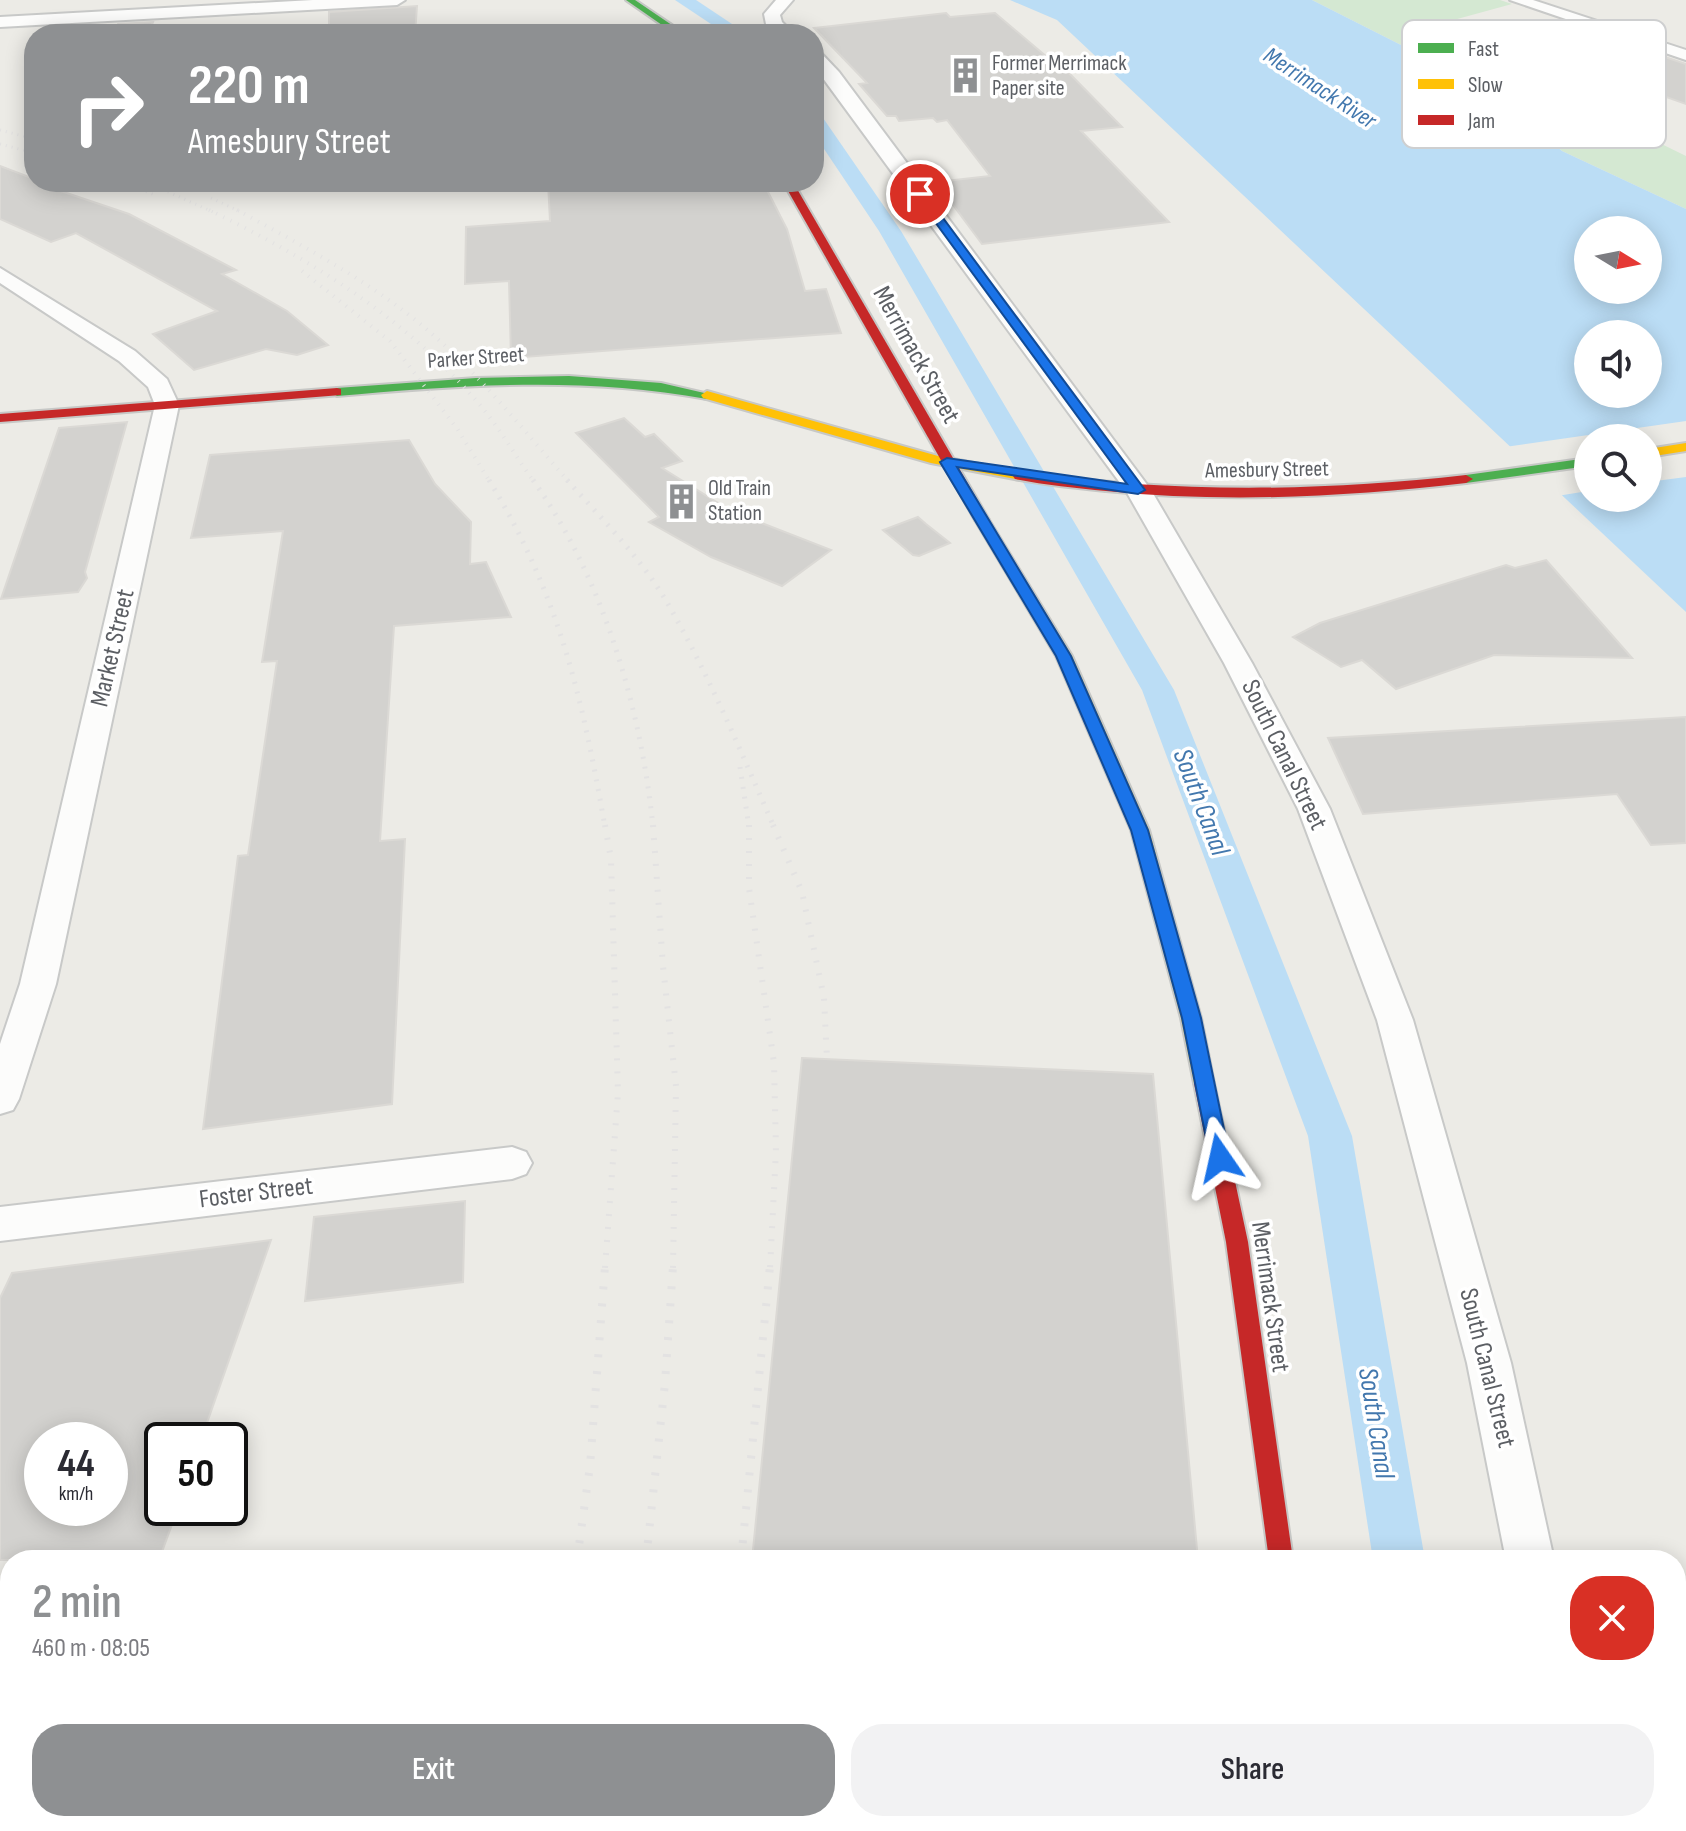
<!DOCTYPE html>
<meta charset="utf-8">
<style>
:root{--surface:#fff;--page:#f2f2f3;--text:#2b2b33;--muted:#7c7c81;--accent:#8e9092}
body{margin:0;font-family:"Sofia Sans Condensed",sans-serif;background:var(--page);color:var(--text);height:100vh;display:flex;flex-direction:column;font-size:30px;white-space:nowrap}
*{box-sizing:border-box;margin:0}
p{font-size:26px;color:var(--muted)}
.icon{flex:none;width:44px;height:44px;fill:none;stroke:currentColor;stroke-width:2;stroke-linecap:round;stroke-linejoin:round}
.map{position:relative;flex:1;overflow:hidden}
.panel{position:absolute;left:0px;top:1550px;width:1686px;height:282px;display:flex;flex-direction:column;background:var(--surface);border-radius:32px 32px 0 0;box-shadow:0 4px 20px #0003}
.panel>*{flex:none}
.banner{position:absolute;left:24px;top:24px;width:800px;height:168px;border-radius:32px;box-shadow:0 4px 20px #0003;background:#8e9092;color:#fff;overflow:hidden}
.needle{width:52px;rotate:100deg}
.controls{position:absolute;left:1574px;top:216px;display:grid;gap:16px}
.controls a{display:grid;place-items:center;width:88px;height:88px;border-radius:50%;background:var(--surface);box-shadow:0 4px 20px #0003;font-size:40px}
.speed{position:absolute;left:24px;top:1422px;display:flex;gap:16px;font-size:40px;font-weight:700;text-align:center}
.speed>*{display:grid;place-content:center;width:104px;height:104px;border-radius:50%;background:var(--surface);box-shadow:0 4px 20px #0003;line-height:1}
.speed small{font-size:20px;font-weight:400}
.speed .limit{border:4px solid #111;border-radius:12px;background:#fff;color:#111}
.pin{position:absolute;display:grid;place-items:center;width:68px;height:68px;color:#fff;margin:-34px;border:4px solid #fff;border-radius:50%;box-shadow:0 2px 8px #0007}
.me{position:absolute;width:88px;margin:-44px;rotate:349deg;stroke-linejoin:round;filter:drop-shadow(0 0 6px #0008)}
.turn{display:flex;align-items:center;gap:28px;height:168px;padding:0 32px;font-size:36px}
.turn .icon{width:104px;height:104px;stroke-width:2.5}
.turn b{display:block;font-size:56px;line-height:68px}
.round{display:grid;place-items:center;flex:none;width:84px;height:84px;border-radius:32px;background:var(--page)}
.summary{display:flex;align-items:center;justify-content:space-between;height:136px;padding:0 32px}
h1{font-size:48px;font-weight:600;line-height:60px;color:var(--accent)}
.button{display:flex;gap:16px;margin-top:auto;padding:16px 32px}
.button a{flex:1;height:92px;border-radius:32px;background:var(--accent);color:#fff;font-size:32px;font-weight:600;line-height:92px;text-align:center}
.button a+a{background:var(--page);color:var(--text)}
.map>svg:first-child{display:block}
.green{fill:#d4e8d2}
.water{fill:#bbddf5;fill-rule:evenodd}
.pier{fill:#ecebe6}
.lines{fill:none;stroke-linecap:round;stroke-linejoin:round}
.canal{fill:#bbddf5;fill-rule:evenodd}
.building{fill:#d3d2cf;stroke:#dbd9d5;stroke-width:2;fill-rule:evenodd}
.street-casing{stroke:#c8c9c8;stroke-width:4}
.fast-casing{stroke:#c7c8c6;stroke-width:4}
.slow-casing{stroke:#c7c8c6;stroke-width:4}
.jam-casing{stroke:#c7c8c6;stroke-width:4}
.street{fill:#fcfcfb;fill-rule:evenodd}
.fast{fill:#4caf50;fill-rule:evenodd}
.slow{fill:#ffc107;fill-rule:evenodd}
.jam{fill:#c62828;fill-rule:evenodd}
.rail-far4{stroke:#e3e2e2;stroke-width:3;stroke-dasharray:1 5;stroke-linecap:butt}
.rail-far3{stroke:#e3e2e2;stroke-width:4;stroke-dasharray:1 7;stroke-linecap:butt}
.rail-far2{stroke:#e3e2e2;stroke-width:5;stroke-dasharray:2 8;stroke-linecap:butt}
.rail-far1{stroke:#e3e2e2;stroke-width:6;stroke-dasharray:2 11;stroke-linecap:butt}
.rail{stroke:#e3e2e2;stroke-width:8;stroke-dasharray:3 14;stroke-linecap:butt}
.route{fill:#1a73e8;stroke:#114b97;stroke-width:2}
.labels{text-anchor:middle;dominant-baseline:central;stroke-width:7;stroke-linejoin:round;paint-order:stroke}
.far-poi-label{font-size:22px;fill:#5c5f64;stroke:#fff;text-anchor:start}
.far-street-label{font-size:22px;fill:#5c5f64;stroke:#fff}
.far-water-label{font-size:24px;font-style:italic;fill:#4378ae;stroke:#fff}
.street-label{font-size:26px;fill:#5c5f64;stroke:#fff}
.water-label{font-size:28px;font-style:italic;fill:#4378ae;stroke:#fff}
.key{fill:#fff;stroke:#cecfd0;stroke-width:2}
.key-label{font-size:22px;fill:#5c5f64}
</style>
<div class="map">
<svg width="1686" height="1831" viewBox="0 0 1686 1831">
<rect width="100%" height="100%" fill="#ecebe6"/>
<!-- green -->
<path class="green" d="M1312 0H1500L1512 4 1428 27 1474 48 1505 57 1566 61 1585 69 1619 95 1588 108 1686 156V209L1562 151 1492 91Z"/>
<!-- water -->
<path class="water" d="M1010 0H1312L1492 91 1562 151 1686 209V612L1057 20ZM1588 230H1648V290H1588ZM1588 334H1648V394H1588ZM1588 438H1648V498H1588Z"/>
<!-- pier -->
<path class="pier" d="M1686 421V477L1648 482V438H1588V491L1557 496 1505 447Z"/>
<g class="lines">
<!-- canal -->
<g class="canal">
<path d="M675 0H696L747 34H726Z"/>
<path d="M814 113 821 115 901 231 1174 690 1352 1136 1425 1560H1373L1308 1136 1142 690 879 231 814 134Z"/>
<path d="M1412 1822H1470L1472 1831H1414Z"/>
</g>
</g>
<!-- building -->
<g class="building">
<path d="M417 6 415 34H329V12Z"/>
<path d="M946 13 950 17 995 13 1060 68 1063 67 1122 127 1081 131 1169 222 982 244 936 182 990 176 947 120 937 122 933 118 899 121 896 116H887L859 84 867 83 814 28Z"/>
<path d="M153 22 148 34H113L118 24Z"/>
<path d="M1665 57 1686 64V104L1607 76Z"/>
<path d="M0 166 34 179V182L129 214 236 270 222 274 287 311 328 345 297 355 266 349 194 370 153 334 217 311 76 233 51 242 0 219Z"/>
<path d="M548 182H763L787 229 805 291 826 289 841 333 511 358 509 281 465 284 466 227 550 221Z"/>
<path d="M624 418 645 437 654 434 682 461 662 468 731 511 831 550 782 586 711 557 649 522 659 517 576 433Z"/>
<path d="M127 422 85 572 87 578 78 592 1 599 59 428Z"/>
<path d="M409 440 435 484 471 522 470 564 486 562 511 617 394 626 380 841 405 839 392 1104 203 1129 238 856 248 855 277 661 262 662 283 531 191 538 210 455Z"/>
<path d="M918 517 926 524 950 543 919 556 913 555 883 530Z"/>
<path d="M1546 560 1632 658 1494 655 1396 689 1362 660 1341 667 1293 637 1320 623 1506 565 1515 568Z"/>
<path d="M1686 717V843L1651 845 1617 794 1363 814 1328 738Z"/>
<path d="M802 1058 1153 1074 1198 1560H974L828 1552V1560H752Z"/>
<path d="M465 1201 463 1282 305 1301 314 1217Z"/>
<path d="M271 1240 201 1440H162V1508H178L159 1560H0V1298L12 1273ZM42 1440H110V1508H42Z"/>
</g>
<g class="lines">
<defs>
<g id="street">
<path d="M313 0H405L397 5 0 27V17Z"/>
<path d="M776 0H793L780 15 782 22 794 34H776L766 24 764 14Z"/>
<path d="M1510 0H1533L1686 50V60Z"/>
<path d="M814 51 820 52 839 72 1151 490 1252 663 1330 809 1413 1020 1511 1363 1554 1560H1506L1467 1363 1377 1020 1298 809 1224 663 1126 491 814 66Z"/>
<path d="M0 268 135 351 167 379 179 405 56 984 19 1099 13 1110 0 1114V1044L20 984 155 405 148 387 119 361 0 283Z"/>
<path d="M512 1147 526 1152 532 1163 526 1174 512 1179 0 1241V1207Z"/>
<path d="M1554 1822H1606L1607 1831H1555Z"/>
</g>
<g id="fast">
<path d="M626 0H635L685 34H675Z"/>
<path d="M569 376 661 383 713 395 707 399C583 376 462 385 337 396L331 392 337 388 476 378Z"/>
<path d="M1588 458V466L1466 483 1459 479 1466 475Z"/>
</g>
<g id="slow">
<path d="M707 391 938 456 1020 472 1027 476 1020 480 931 463 703 398 701 395Z"/>
<path d="M1686 443V451L1648 457V449Z"/>
<path d="M982 516 989 520 1072 656 1149 830 1201 1018 1214 1083 1211 1089 1204 1091 1197 1089 1194 1083 1181 1018 1131 830 1056 656 975 520Z"/>
</g>
<g id="jam">
<path d="M783 182H793L989 520 987 523 982 524 975 520Z"/>
<path d="M337 388 341 389V395L0 422V414Z"/>
<path d="M1020 472C1170 493 1316 492 1466 475L1473 479 1466 483C1346 497 1226 503 1106 491 1076 488 1045 485 1015 479L1013 476Z"/>
<path d="M1204 1075 1211 1077 1214 1083 1248 1242 1293 1560H1269L1226 1242 1194 1083 1197 1077Z"/>
<path d="M1305 1822H1333L1335 1831H1307Z"/>
</g>
</defs>
<!-- street casing -->
<use href="#street" class="street-casing"/>
<!-- fast casing -->
<use href="#fast" class="fast-casing"/>
<!-- slow casing -->
<use href="#slow" class="slow-casing"/>
<!-- jam casing -->
<use href="#jam" class="jam-casing"/>
<!-- street -->
<use href="#street" class="street"/>
<!-- fast -->
<use href="#fast" class="fast"/>
<!-- slow -->
<use href="#slow" class="slow"/>
<!-- jam -->
<use href="#jam" class="jam"/>
<!-- rail-far4 -->
<g class="rail-far4">
<path d="M0 130 34 139"/>
<path d="M0 144 34 153"/>
<path d="M124 182 157 196"/>
<path d="M146 182 213 212"/>
<path d="M211 198 241 212"/>
</g>
<!-- rail-far3 -->
<g class="rail-far3">
<path d="M209 210C305 256 402 316 473 397 496 422 514 454 534 482"/>
<path d="M237 210C296 242 356 274 409 315 470 362 518 424 569 482"/>
<path d="M302 271 390 341 458 430 490 482"/>
</g>
<!-- rail-far2 -->
<g class="rail-far2">
<path d="M489 480C559 595 582 696 605 827"/>
<path d="M533 480C603 578 641 708 653 827"/>
<path d="M567 480C602 519 641 558 668 604 709 675 741 752 774 827"/>
<path d="M740 767 749 827"/>
</g>
<!-- rail-far1 -->
<g class="rail-far1">
<path d="M605 825 611 859 618 1093 605 1268"/>
<path d="M653 825 663 966 676 1086 673 1268"/>
<path d="M749 825V888L774 1063 776 1151 770 1268"/>
<path d="M773 825 802 892 824 998 827 1059"/>
</g>
<!-- rail -->
<g class="rail">
<path d="M577 1560 590 1466 605 1266"/>
<path d="M646 1560 665 1383 673 1266"/>
<path d="M741 1560 770 1266"/>
<path d="M538 1831 539 1822"/>
<path d="M613 1831 614 1822"/>
<path d="M714 1831 715 1822"/>
</g>
</g>
<!-- route -->
<path class="route" d="M916 191H923L1145 490 1138 494 957 467 1071 656 1148 830 1201 1018 1230 1158 1227 1164 1220 1167 1213 1164 1210 1158 1182 1018 1131 830 1056 656 940 462 947 458 1127 484 916 196Z"/>
<!-- icons -->
<defs>
<symbol id="building-bare" viewBox="-9 -9 18 18"><path d="M-4-6H4V6H1V3H-1V6H-4ZM-2.5-4.3h1.7v1.8h-1.7ZM.8-4.3h1.7v1.8H.8ZM-2.5-1h1.7V.8h-1.7ZM.8-1h1.7V.8H.8Z" fill="#8e9092" stroke="#fff" stroke-width="2.5" paint-order="stroke"/></symbol>
</defs>
<g fill-rule="evenodd">
<use href="#building-bare" x="940" y="50" width="51" height="51"/>
<use href="#building-bare" x="656" y="476" width="51" height="51"/>
</g>
<g class="labels">
<!-- far-poi labels -->
<g class="far-poi-label">
<text x="992" y="63">Former Merrimack<tspan x="992" dy="25">Paper site</tspan></text>
<text x="708" y="488">Old Train<tspan x="708" dy="25">Station</tspan></text>
</g>
<!-- far-street labels -->
<g class="far-street-label">
<text transform="translate(476 358) rotate(-4)">Parker Street</text>
<text transform="translate(1267 470) rotate(-1)">Amesbury Street</text>
</g>
<!-- far-water labels -->
<g class="far-water-label">
<text transform="translate(1320 88) rotate(33)">Merrimack River</text>
</g>
<!-- street labels -->
<g class="street-label">
<text transform="translate(916 355) rotate(61)">Merrimack Street</text>
<text transform="translate(113 648) rotate(-77)">Market Street</text>
<text transform="translate(1284 755) rotate(64)">South Canal Street</text>
<text transform="translate(256 1193) rotate(-7)">Foster Street</text>
<text transform="translate(1270 1297) rotate(82)">Merrimack Street</text>
<text transform="translate(1487 1368) rotate(76)">South Canal Street</text>
</g>
<!-- water labels -->
<g class="water-label">
<text transform="translate(1201 802) rotate(69)">South Canal</text>
<text transform="translate(1376 1423) rotate(81)">South Canal</text>
</g>
</g>
<!-- legend -->
<rect x="1402" y="20" width="264" height="128" rx="12" class="key"/>
<rect x="1418" y="43" width="36" height="10" fill="#4caf50"/>
<rect x="1418" y="79" width="36" height="10" fill="#ffc107"/>
<rect x="1418" y="115" width="36" height="10" fill="#c62828"/>
<g class="key-label">
<text x="1468" y="56">Fast</text>
<text x="1468" y="92">Slow</text>
<text x="1468" y="128">Jam</text>
</g>
</svg>
<div class="controls">
<a><svg class="needle" viewBox="-14 -14 28 28"><path d="M0-13l5 13h-10z" fill="#e53935"/><path d="M0 13l5-13h-10z" fill="#7c7c81"/></svg></a>
<a><svg class="icon" aria-label="sound" viewBox="0 0 24 24"><path d="M4 9h4l5-4v14l-5-4H4zM17 9q2 3 0 6"/></svg></a>
<a><svg class="icon" aria-label="search" viewBox="0 0 24 24"><circle cx="10" cy="10" r="6"/><path d="M15 15l6 6"/></svg></a>
</div>
<div class="speed"><div>44<small>km/h</small></div><div class="limit">50</div></div>
<div class="pin" style="left:920px;top:194px;background:#d93025"><svg class="icon" aria-label="arrive" viewBox="0 0 24 24"><path d="M6 21V4h12l-3 4 3 4H6"/></svg></div>
<svg class="me" style="left:1220px;top:1158px" viewBox="-20 -20 40 40"><path d="M0-17L14 15 0 8-14 15z" fill="#1a73e8" stroke="#fff" stroke-width="4"/></svg>
<div class="banner">
<div class="turn"><svg class="icon" aria-label="right" viewBox="0 0 24 24"><path d="M7 20v-9h11M14 6l5 5-5 5"/></svg><div><b>220 m</b>Amesbury Street</div></div>
</div>
<section class="panel">
<div class="summary"><div><h1>2 min</h1><p>460 m · 08:05</p></div><a class="round" style="background:#d93025;color:#fff"><svg class="icon" aria-label="close" viewBox="0 0 24 24"><path d="M6 6l12 12M18 6L6 18"/></svg></a></div>
<div class="button"><a>Exit</a><a>Share</a></div>
</section>
</div>
